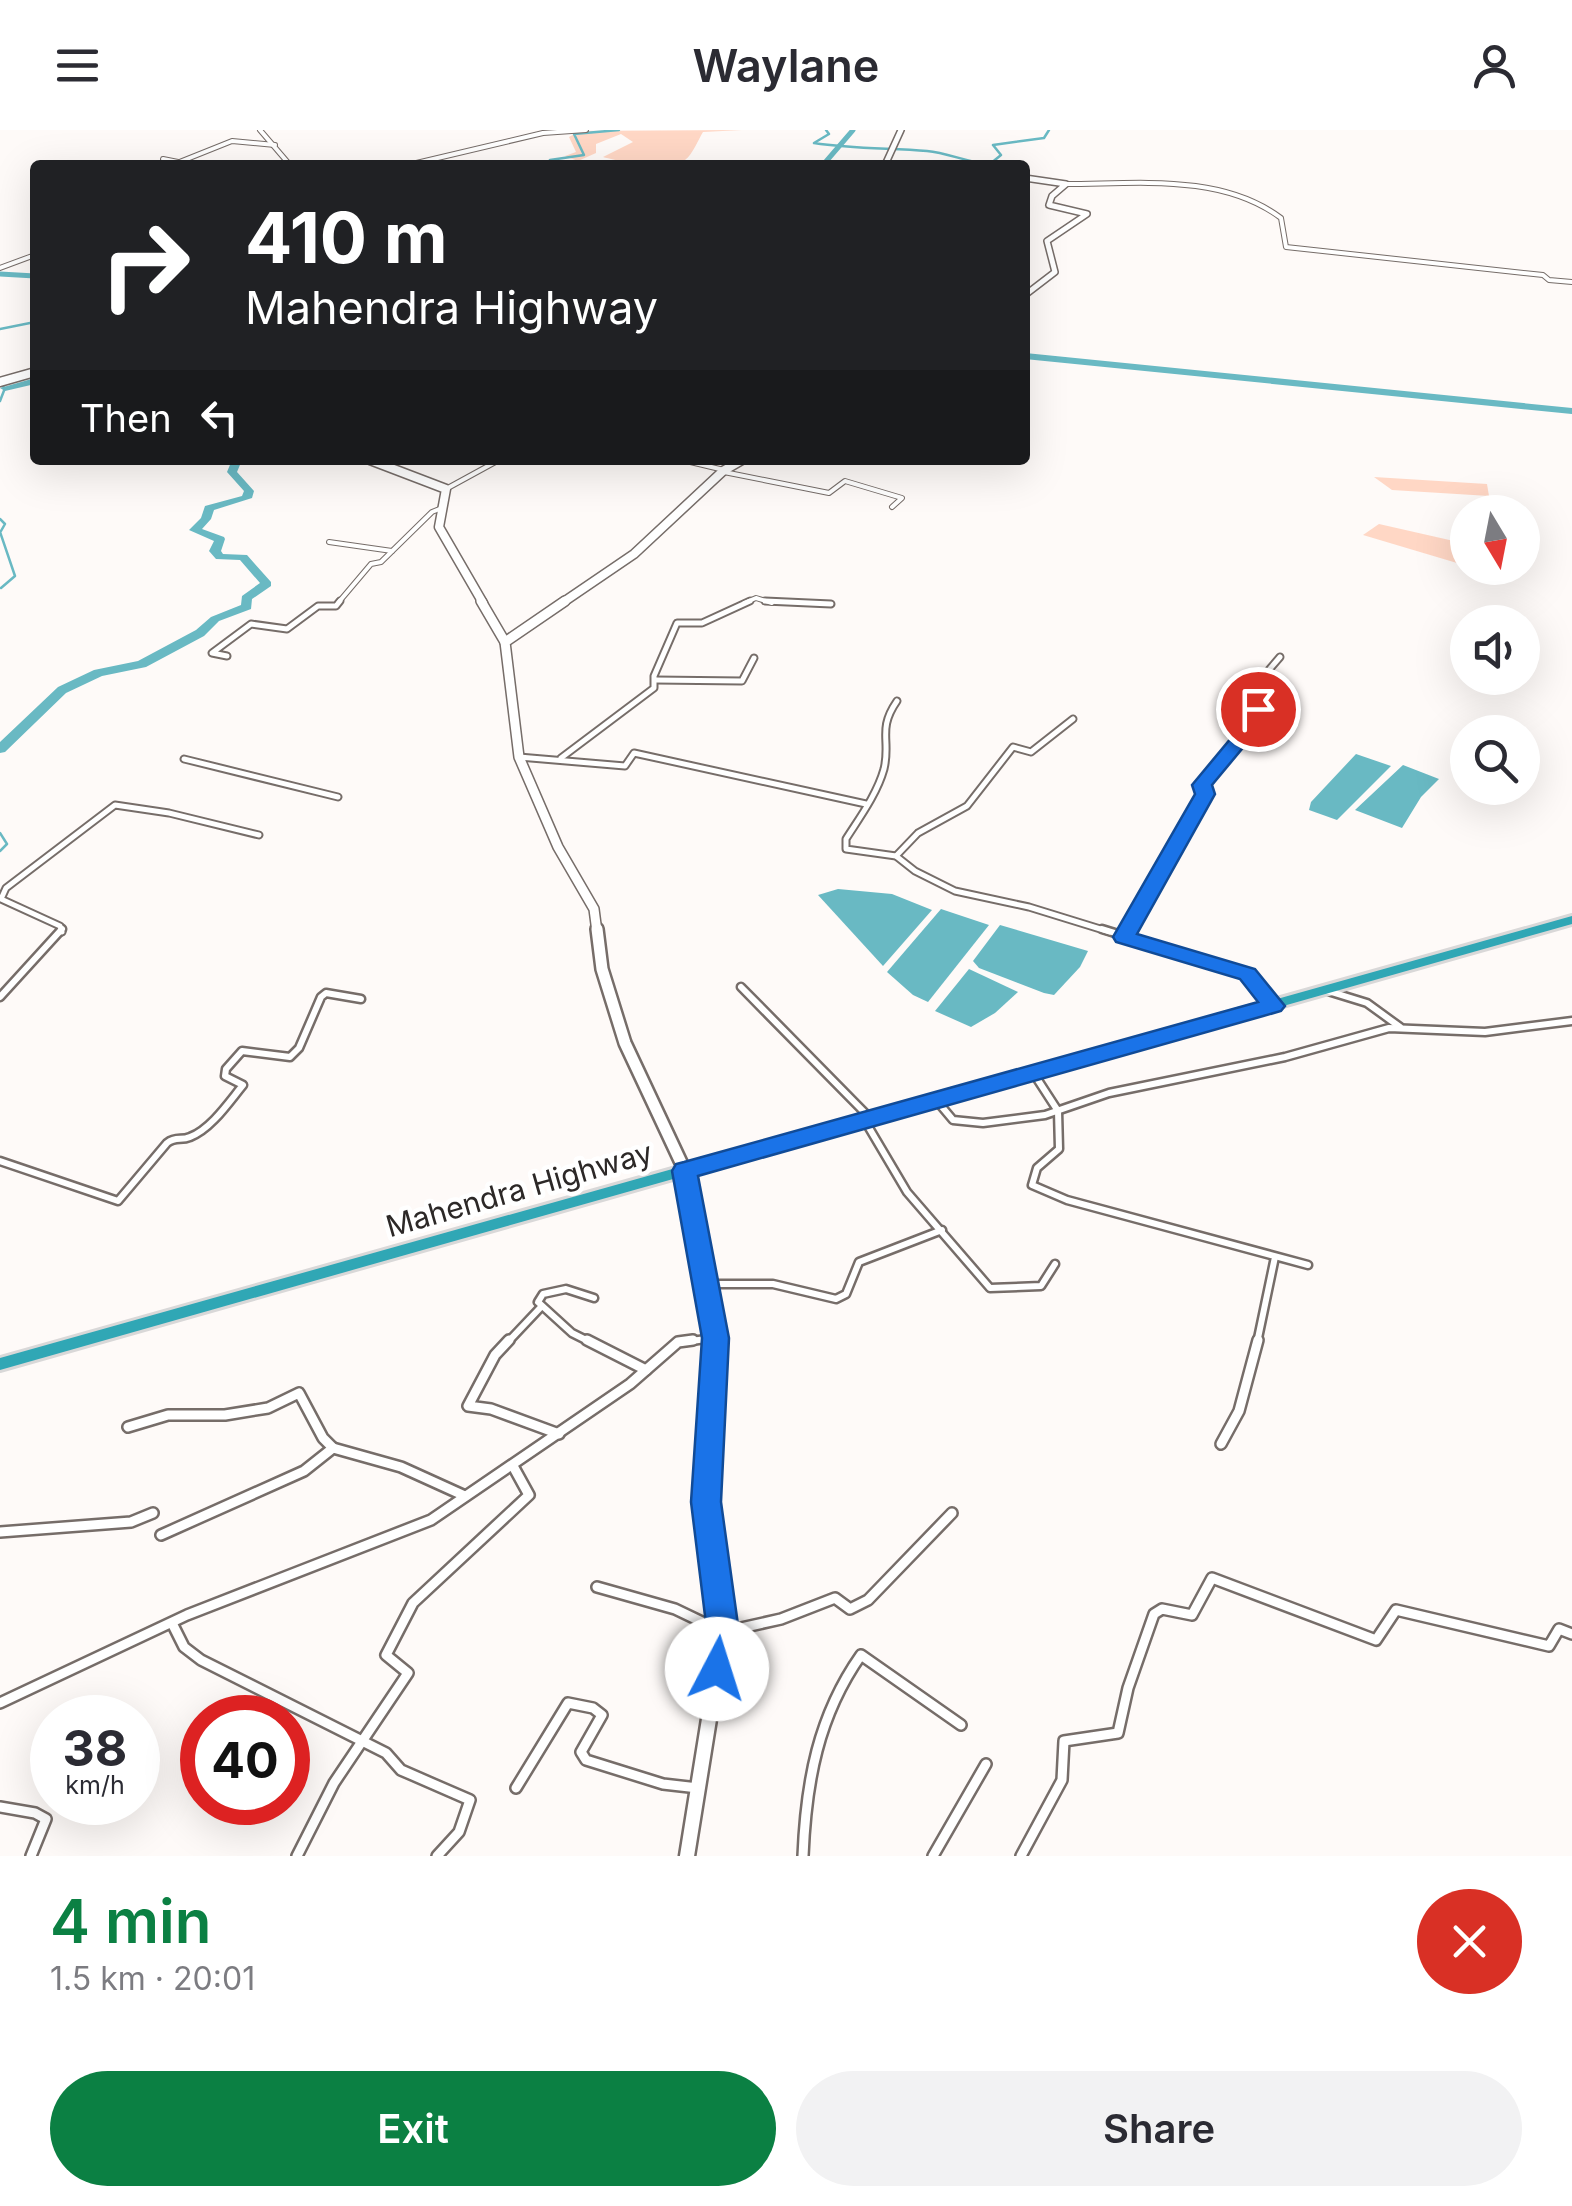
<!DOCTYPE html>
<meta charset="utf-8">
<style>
:root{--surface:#fff;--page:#f2f2f3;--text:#2b2b33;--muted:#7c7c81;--accent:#0b8043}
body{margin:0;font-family:Inter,sans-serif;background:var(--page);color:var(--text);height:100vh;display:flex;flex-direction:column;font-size:38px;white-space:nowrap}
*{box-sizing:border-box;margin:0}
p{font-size:32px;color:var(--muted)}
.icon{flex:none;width:55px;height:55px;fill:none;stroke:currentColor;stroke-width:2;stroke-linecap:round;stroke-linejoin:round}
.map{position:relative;height:1726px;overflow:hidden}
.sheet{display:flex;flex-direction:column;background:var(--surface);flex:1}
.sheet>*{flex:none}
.banner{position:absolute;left:30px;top:30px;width:1000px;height:305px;border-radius:10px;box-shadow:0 10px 40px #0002;background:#202124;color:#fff;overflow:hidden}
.needle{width:65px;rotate:170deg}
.controls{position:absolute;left:1450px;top:365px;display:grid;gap:20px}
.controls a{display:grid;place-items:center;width:90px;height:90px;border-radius:50%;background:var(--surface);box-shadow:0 10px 40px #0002;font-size:50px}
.speed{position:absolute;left:30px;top:1565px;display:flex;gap:20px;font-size:50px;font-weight:700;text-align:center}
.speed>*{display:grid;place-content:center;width:130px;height:130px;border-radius:50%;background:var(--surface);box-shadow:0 10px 40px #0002;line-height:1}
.speed small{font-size:25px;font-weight:400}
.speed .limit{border:15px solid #d22;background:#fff;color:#111}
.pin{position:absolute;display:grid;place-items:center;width:85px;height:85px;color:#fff;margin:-42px;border:5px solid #fff;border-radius:50%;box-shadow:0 2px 10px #0007}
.me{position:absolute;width:110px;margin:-55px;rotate:5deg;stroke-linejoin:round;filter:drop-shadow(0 0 8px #0008)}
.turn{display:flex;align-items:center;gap:35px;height:210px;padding:0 50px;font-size:45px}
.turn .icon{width:130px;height:130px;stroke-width:2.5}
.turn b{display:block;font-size:70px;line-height:85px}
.then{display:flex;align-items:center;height:95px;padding:0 50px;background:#0003;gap:20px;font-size:38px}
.round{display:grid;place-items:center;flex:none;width:105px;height:105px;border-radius:52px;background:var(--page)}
.summary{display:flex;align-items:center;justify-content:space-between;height:170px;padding:0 50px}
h1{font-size:60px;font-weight:600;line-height:75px;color:var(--accent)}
.cta{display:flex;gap:20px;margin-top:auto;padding:20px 50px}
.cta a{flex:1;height:115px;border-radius:60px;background:var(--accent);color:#fff;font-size:40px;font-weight:600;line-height:115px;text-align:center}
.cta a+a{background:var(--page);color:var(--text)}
header{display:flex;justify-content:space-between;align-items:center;height:130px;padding:0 50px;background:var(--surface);font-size:45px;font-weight:600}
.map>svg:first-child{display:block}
.green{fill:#ffd7c5}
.water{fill:#69b9c3}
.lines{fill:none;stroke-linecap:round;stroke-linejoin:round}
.stream{stroke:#69b9c3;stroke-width:2.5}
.canal-far1{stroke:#69b9c3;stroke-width:5}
.canal{stroke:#69b9c3;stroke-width:6}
.river{fill:#69b9c3;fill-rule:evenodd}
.street-far3-casing{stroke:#766d69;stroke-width:6}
.street-far2-casing{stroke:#766d69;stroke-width:9}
.street-far1-casing{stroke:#766d69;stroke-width:11}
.street-casing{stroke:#766d69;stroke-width:14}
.secondary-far4-casing{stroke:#766d69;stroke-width:8}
.secondary-far3-casing{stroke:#766d69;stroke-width:11}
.secondary-far2-casing{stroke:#766d69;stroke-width:12}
.secondary-far1-casing{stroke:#766d69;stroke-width:16}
.secondary-casing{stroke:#766d69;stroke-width:19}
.highway-casing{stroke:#d9d8d8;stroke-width:6}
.street-far3{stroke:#fff;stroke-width:4}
.street-far2{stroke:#fff;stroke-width:5}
.street-far1{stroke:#fff;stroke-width:6}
.street{stroke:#fff;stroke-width:9}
.secondary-far4{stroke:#fff;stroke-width:5}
.secondary-far3{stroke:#fff;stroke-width:8}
.secondary-far2{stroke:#fff;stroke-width:9}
.secondary-far1{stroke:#fff;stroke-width:11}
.secondary{stroke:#fff;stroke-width:14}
.highway{fill:#30a7b5;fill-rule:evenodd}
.route{fill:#1a73e8;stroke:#114b97;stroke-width:2.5}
.labels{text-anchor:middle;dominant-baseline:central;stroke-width:9;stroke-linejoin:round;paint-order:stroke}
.street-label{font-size:30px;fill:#2c2827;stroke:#fff}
</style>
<header><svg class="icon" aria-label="menu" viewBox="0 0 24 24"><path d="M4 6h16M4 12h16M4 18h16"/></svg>Waylane<svg class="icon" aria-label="person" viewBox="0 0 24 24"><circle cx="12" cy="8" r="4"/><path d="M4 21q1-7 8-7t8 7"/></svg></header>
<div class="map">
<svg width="1572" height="1726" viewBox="0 0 1572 1726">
<rect width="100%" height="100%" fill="#fefaf8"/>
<!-- green -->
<g class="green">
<path d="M742 0 703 2C698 10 693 24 685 30 669 44 622 32 603 27L633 12 621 4 596 14V23L578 31 565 26 576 22 569 7 580 1Z"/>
<path d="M1374 347 1487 354 1489 366 1392 360Z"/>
<path d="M1379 394 1467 414V436L1363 405Z"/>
</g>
<!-- water -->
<g class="water">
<path d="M1356 624 1391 636 1337 690 1309 680 1311 672Z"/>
<path d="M1403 635 1439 649 1421 667 1402 698 1355 680Z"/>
<path d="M838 759 892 764 932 780 883 836 818 765Z"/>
<path d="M941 779 989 795 928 872 913 865 887 842Z"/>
<path d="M1000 795 1088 821 1080 837 1054 865 1044 863 979 838 973 831Z"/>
<path d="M969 839 1018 862 995 883 971 897 935 881Z"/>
</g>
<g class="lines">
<!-- stream -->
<g class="stream">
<path d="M826 0 829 4 814 13C852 19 889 18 927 21 949 23 968 33 990 34L1001 25 993 15 1044 8 1049 0"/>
<path d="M547 35 550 30 584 25 574 4 619 0"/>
<path d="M0 199 35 192"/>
<path d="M0 271 5 258 2 256"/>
<path d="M0 389 5 394 1 401"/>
<path d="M0 402 15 446 1 458"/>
<path d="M0 703 7 714 0 721"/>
</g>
<!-- canal-far1 -->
<g class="canal-far1">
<path d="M823 35 853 0"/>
<path d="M0 144 35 146"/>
</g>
<!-- canal -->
<path class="canal" d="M1025 226 1572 281"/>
<!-- river -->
<g class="river">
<path d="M35 248V254L5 261 0 258Z"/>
<path d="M232 330H242L237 342 254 361 252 368 214 380 211 389 202 399 224 407 225 409 221 421 223 424 247 425 271 452V456L252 469 251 479 219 491 204 506 146 537 102 546 66 563 5 622 0 623V612L58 557 94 540 138 531 196 500 211 487 241 475 242 466 260 453 240 430 216 429 209 421 214 411 189 400 201 388 205 376 242 366 244 361 227 342Z"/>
</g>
<defs>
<g id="street-far3">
<path d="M260 0 290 35"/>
<path d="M163 29 178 32"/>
<path d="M172 35 232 11 275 15"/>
<path d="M408 35 543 3 586 0"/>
<path d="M1066 54C1137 54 1221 43 1281 88L1286 117 1543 145 1549 150 1572 152"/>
<path d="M0 138 35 125"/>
<path d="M682 330 724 340"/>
<path d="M724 342 829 363 845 351 902 368 892 377"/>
<path d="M446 359 499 330"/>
<path d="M329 412 392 421"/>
<path d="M338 473 371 434 381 432 432 382 442 378"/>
<path d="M744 473 756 468 772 473"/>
</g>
<g id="street-far2">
<path d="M765 471 831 474"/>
<path d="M227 526 212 523 251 494 287 499 318 476H336L340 471"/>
<path d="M655 550 742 551 754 528"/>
<path d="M897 571C877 600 891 610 884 639 877 664 860 687 846 709V719L896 726 915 741 955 761 1029 777 1110 802"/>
<path d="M519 627 625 636 634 623 866 674"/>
<path d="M561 628 654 558V546L677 493H702L750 471"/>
<path d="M184 629 338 667"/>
<path d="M896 726 918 703 967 676 1013 617 1031 622 1073 589"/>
<path d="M62 802 60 796 1 769 6 758 115 675 169 683 259 705"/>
<path d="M1127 802 1205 664 1202 655 1261 584 1243 570 1280 527"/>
</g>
<g id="street-far1">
<path d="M1102 799 1248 844 1273 874"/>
<path d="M1124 807 1128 799"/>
<path d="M741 857 870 988"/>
<path d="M1328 861 1367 873 1400 897"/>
<path d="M0 867 62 799"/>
<path d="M1034 944 1058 981 1059 1019 1037 1038 1032 1055 1067 1070 1308 1135"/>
<path d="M937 971 953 990 983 993 1045 985 1109 963 1285 927 1389 898 1485 902 1572 891"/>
<path d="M865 991 907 1062 990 1158 1041 1156 1055 1134"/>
<path d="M0 1031 118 1071 167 1013C176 1006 181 1011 190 1007 211 999 229 972 243 955L225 946 226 939 242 921 290 927 299 918 321 867 326 863 361 869"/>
<path d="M708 1154H773L836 1169 846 1164 859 1132 942 1100"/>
<path d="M507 1213 541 1177"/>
<path d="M592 1213 572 1203 538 1172 543 1164 566 1159 594 1168"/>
<path d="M677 1213 713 1208"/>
<path d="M1257 1213 1275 1127"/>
</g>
<g id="street">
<path d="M509 1210 495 1225 468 1276 491 1279 559 1304"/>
<path d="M587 1210 646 1240"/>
<path d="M128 1297 168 1285H225L268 1278 299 1263 323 1308 333 1318"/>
<path d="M1221 1314 1239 1281 1258 1210"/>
<path d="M0 1402 131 1392 153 1383"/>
<path d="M161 1405 304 1341 333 1318 401 1337 465 1366"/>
<path d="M597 1457 675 1479 723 1502 781 1489 835 1468 850 1479 868 1470 952 1383"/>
<path d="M172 1493 184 1517 201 1530 386 1623 401 1640 470 1670 459 1702 437 1726"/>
<path d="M0 1573 187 1485 431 1390 630 1254 678 1212 693 1210"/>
<path d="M516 1658 568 1573 593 1578 602 1585 581 1622 586 1630 663 1654 698 1658"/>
<path d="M0 1677 35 1683 46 1689 31 1726"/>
<path d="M297 1726 334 1653 408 1543 386 1525 413 1473 529 1365 513 1336"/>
<path d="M803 1726C806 1652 818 1586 861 1525L961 1595"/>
<path d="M933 1726 986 1634"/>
<path d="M1021 1726 1062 1650 1064 1611 1118 1603 1128 1558 1154 1484 1162 1479 1192 1485 1212 1448 1376 1510 1396 1480 1549 1516 1559 1499 1572 1504"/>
</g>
<g id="secondary-far4">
<path d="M885 35 901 0"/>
<path d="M1025 48 1066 54 1052 66 1049 75 1087 84 1047 111 1055 142 1025 165"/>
</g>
<g id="secondary-far3">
<path d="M0 252 35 242"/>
<path d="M370 330 446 359 439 397 483 473"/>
<path d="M562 473 634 424 723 341 742 330"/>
</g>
<g id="secondary-far2">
<path d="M481 471 505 512"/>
<path d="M565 471 505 512 519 627 558 717 594 779 597 802"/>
</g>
<path id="secondary-far1" d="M597 799 602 839 625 913 685 1041 716 1213"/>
<path id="secondary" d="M687 1726 723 1502 706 1372 716 1210"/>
<path id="highway" d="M1572 786V794L0 1240V1228Z"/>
</defs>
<!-- street-far3 casing -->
<use href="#street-far3" class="street-far3-casing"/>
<!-- street-far2 casing -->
<use href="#street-far2" class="street-far2-casing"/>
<!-- street-far1 casing -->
<use href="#street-far1" class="street-far1-casing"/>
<!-- street casing -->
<use href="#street" class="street-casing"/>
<!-- secondary-far4 casing -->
<use href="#secondary-far4" class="secondary-far4-casing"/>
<!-- secondary-far3 casing -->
<use href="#secondary-far3" class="secondary-far3-casing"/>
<!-- secondary-far2 casing -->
<use href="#secondary-far2" class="secondary-far2-casing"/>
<!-- secondary-far1 casing -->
<use href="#secondary-far1" class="secondary-far1-casing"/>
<!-- secondary casing -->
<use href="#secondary" class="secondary-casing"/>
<!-- highway casing -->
<use href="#highway" class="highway-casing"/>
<!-- street-far3 -->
<use href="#street-far3" class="street-far3"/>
<!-- street-far2 -->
<use href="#street-far2" class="street-far2"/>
<!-- street-far1 -->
<use href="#street-far1" class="street-far1"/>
<!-- street -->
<use href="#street" class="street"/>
<!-- secondary-far4 -->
<use href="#secondary-far4" class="secondary-far4"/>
<!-- secondary-far3 -->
<use href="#secondary-far3" class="secondary-far3"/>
<!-- secondary-far2 -->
<use href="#secondary-far2" class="secondary-far2"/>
<!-- secondary-far1 -->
<use href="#secondary-far1" class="secondary-far1"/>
<!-- secondary -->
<use href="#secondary" class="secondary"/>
<!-- highway -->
<use href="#highway" class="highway"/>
</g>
<!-- route -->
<path class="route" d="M1258 573 1265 575 1271 584 1212 655 1215 664 1137 804 1255 839 1285 876 1281 881 698 1046 729 1208 721 1372 739 1502 728 1549 717 1554 706 1549 701 1539 707 1502 691 1372 702 1208 672 1041 676 1034 684 1032 1258 872 1240 849 1116 812 1113 807 1195 664 1192 655 1251 584 1252 575Z"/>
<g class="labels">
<!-- street labels -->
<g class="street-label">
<text transform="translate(519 1059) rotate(-16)">Mahendra Highway</text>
</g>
</g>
</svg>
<div class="controls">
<a><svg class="needle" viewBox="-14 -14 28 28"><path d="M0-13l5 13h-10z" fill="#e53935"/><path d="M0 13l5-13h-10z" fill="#7c7c81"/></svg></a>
<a><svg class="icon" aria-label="sound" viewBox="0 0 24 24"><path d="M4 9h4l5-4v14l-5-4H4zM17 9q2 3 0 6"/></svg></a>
<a><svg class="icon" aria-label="search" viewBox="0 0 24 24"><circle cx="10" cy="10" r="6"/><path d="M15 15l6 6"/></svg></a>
</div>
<div class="speed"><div>38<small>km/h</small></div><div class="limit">40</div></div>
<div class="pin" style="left:1258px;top:579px;background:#d93025"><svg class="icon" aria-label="arrive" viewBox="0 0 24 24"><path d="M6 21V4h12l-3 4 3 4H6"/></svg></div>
<svg class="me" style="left:717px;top:1539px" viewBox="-20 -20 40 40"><circle r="19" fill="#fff"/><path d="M0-13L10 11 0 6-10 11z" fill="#1a73e8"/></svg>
<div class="banner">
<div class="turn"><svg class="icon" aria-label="right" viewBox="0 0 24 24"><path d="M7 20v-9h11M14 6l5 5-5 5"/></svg><div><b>410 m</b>Mahendra Highway</div></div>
<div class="then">Then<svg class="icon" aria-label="left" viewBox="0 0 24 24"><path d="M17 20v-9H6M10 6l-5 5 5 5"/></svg></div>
</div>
</div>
<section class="sheet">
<div class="summary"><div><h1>4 min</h1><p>1.5 km · 20:01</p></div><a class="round" style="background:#d93025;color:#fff"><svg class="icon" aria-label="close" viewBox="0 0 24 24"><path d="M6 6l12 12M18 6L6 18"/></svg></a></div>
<div class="cta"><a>Exit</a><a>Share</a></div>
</section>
